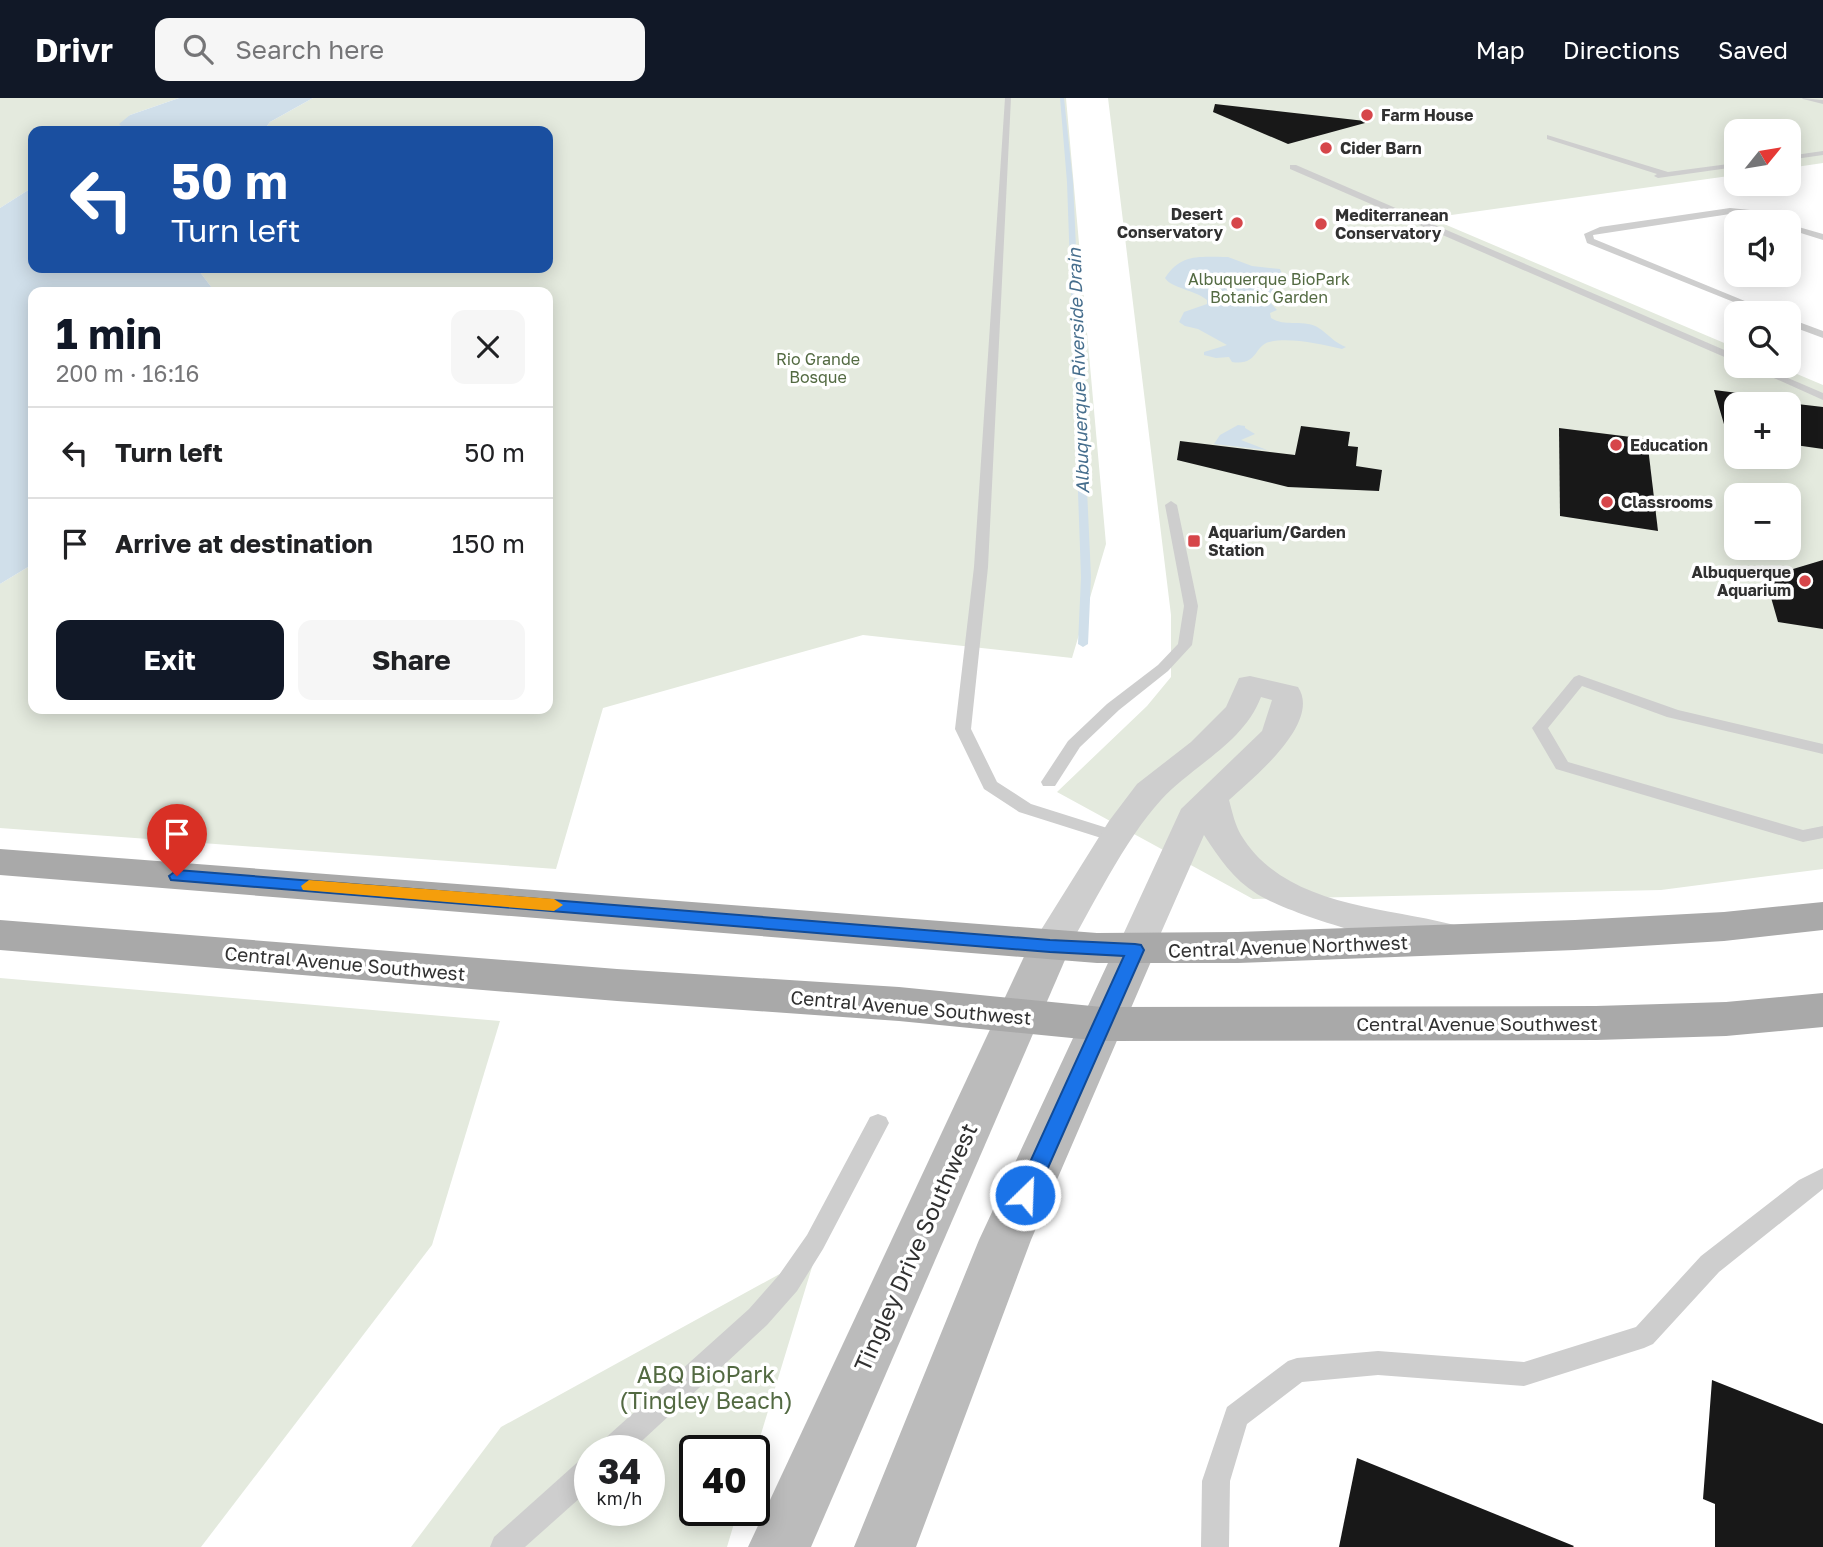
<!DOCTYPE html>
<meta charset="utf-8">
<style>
:root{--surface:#fff;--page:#f6f6f6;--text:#202124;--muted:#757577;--line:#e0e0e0;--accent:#111827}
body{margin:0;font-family:"Golos Text",sans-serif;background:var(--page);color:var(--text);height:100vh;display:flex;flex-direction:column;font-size:26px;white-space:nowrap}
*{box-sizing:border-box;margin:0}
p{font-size:23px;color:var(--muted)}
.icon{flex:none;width:38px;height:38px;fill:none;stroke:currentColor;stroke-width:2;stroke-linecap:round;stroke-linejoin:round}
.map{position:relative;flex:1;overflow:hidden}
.side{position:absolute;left:28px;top:189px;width:525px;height:427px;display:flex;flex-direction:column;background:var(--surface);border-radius:14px;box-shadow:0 4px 18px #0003}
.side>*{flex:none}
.hud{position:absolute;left:28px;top:28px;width:525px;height:147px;border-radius:14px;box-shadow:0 4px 18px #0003;background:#1a4fa0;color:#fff;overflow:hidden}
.needle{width:46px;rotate:60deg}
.buttons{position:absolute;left:1724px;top:21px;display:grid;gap:14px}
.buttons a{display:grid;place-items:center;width:77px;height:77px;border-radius:14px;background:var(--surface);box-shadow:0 4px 18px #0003;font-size:35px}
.speed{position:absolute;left:574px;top:1337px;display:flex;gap:14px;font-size:35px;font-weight:700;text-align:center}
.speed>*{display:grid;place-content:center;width:91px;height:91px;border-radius:50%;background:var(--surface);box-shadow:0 4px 18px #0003;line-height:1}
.speed small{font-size:18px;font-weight:400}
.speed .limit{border:4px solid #111;border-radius:10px;background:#fff;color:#111}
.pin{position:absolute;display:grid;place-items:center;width:60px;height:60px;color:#fff;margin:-72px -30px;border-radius:50% 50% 50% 0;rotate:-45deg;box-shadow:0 0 7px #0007}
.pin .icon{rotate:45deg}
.me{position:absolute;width:77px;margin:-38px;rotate:24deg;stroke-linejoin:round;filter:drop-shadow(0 0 5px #0008)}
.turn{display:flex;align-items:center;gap:24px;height:147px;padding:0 28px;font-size:32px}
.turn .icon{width:91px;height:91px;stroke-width:2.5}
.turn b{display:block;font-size:49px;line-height:60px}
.round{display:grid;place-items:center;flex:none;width:74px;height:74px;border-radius:14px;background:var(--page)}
.overview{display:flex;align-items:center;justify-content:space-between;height:119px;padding:0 28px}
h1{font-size:42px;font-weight:700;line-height:52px;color:var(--accent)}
.primary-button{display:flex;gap:14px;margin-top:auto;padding:14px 28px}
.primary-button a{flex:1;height:80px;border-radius:14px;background:var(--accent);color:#fff;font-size:28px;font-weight:700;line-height:80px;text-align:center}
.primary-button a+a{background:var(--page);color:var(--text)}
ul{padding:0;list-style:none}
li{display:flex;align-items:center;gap:21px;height:91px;padding:0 28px;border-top:2px solid var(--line)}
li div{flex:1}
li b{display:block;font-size:26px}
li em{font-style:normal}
header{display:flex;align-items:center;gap:42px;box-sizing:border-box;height:98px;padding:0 35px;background:var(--accent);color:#fff}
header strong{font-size:33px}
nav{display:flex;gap:38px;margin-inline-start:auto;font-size:24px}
.search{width:490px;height:63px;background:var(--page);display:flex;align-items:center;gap:18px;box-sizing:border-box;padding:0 24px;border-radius:14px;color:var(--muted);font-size:26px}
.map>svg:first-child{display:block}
.green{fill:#e4eade;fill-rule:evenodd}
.water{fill:#d0dfea}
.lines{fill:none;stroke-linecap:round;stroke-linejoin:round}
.stream{fill:#d0dfea;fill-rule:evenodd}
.building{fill:#181818}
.lane{fill:#cecece;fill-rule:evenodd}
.street{fill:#cecece;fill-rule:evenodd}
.secondary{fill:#bbb;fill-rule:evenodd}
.primary{fill:#a9a9a9;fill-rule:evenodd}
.route{fill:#1a73e8;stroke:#114b97;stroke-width:2}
.slow{fill:#f59e0b}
.poi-dot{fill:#d6464a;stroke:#fff;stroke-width:2.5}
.labels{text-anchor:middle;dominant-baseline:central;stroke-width:7;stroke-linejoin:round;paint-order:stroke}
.far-poi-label{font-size:16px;font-weight:bold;fill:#313131;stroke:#fff;text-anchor:start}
.far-park-label{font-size:16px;fill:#536a42;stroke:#fff}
.far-water-label{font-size:18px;font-style:italic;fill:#466e8d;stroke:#fff}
.street-label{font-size:19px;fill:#313131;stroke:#fff}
.near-street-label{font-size:23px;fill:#313131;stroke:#fff}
.near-park-label{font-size:23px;fill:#536a42;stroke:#fff}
</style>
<header>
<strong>Drivr</strong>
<div class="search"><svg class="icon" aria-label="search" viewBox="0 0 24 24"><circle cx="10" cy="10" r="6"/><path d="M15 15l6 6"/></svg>Search here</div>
<nav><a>Map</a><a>Directions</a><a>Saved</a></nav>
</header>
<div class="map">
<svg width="1823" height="1449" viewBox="0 0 1823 1449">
<rect width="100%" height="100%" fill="#fff"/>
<!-- green -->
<g class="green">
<path d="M0 0H179L130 17 121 33H33V89L0 110Z"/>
<path d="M313 0H1066L1106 446 1072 560 863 537 603 610 556 771 0 730V486L33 466V611H548V194H215L197 170H548V33H263L270 24Z"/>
<path d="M1108 0H1823V65L1789 70 1788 33H1736V77L1430 120 1736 250V268H1778L1823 287V771L1661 792 1253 801 1057 694 1147 608 1171 579V517ZM1736 306H1788V359H1736ZM1736 397H1788V450H1736Z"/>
<path d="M0 880 500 923 432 1147 201 1449H0Z"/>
<path d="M816 1156 754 1359V1353H695V1412H738L727 1449H411L501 1329ZM590 1353H649V1412H590Z"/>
</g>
<!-- water -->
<g class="water">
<path d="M179 0H313L270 24 263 33H121L124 31 119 26 130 17Z"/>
<path d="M33 89V170H197L215 194H33V466L0 486V110Z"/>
<path d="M1228 159 1252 168 1280 171 1286 186 1265 199 1277 212 1270 215 1271 220C1284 228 1295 223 1308 226 1323 228 1330 243 1346 249L1342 251C1320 246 1290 239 1269 244 1254 248 1258 268 1232 264L1229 259 1216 260 1204 257V254L1227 247 1198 231 1185 228 1179 224 1184 214 1207 206V202C1195 192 1171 190 1165 180 1181 155 1200 159 1228 159Z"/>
<path d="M1238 327 1245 328V330L1255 336 1241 342 1267 352 1214 346 1220 337Z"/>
</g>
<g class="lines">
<!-- stream -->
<path class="stream" d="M1060 0H1064L1073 84 1091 479 1088 546 1083 549 1078 546 1081 479 1067 84Z"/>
</g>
<!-- building -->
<g class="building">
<path d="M1215 6 1365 23V25L1288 46 1213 14Z"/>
<path d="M1714 292 1778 300 1780 304 1823 309V351L1788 346V306H1736V335L1726 333Z"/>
<path d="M1301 328 1350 334 1348 348 1358 349 1356 368 1382 372 1379 393 1288 389 1177 362 1180 343 1295 357Z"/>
<path d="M1559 330 1647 341 1658 433 1560 418Z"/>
<path d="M1823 462V531L1778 524 1766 482 1778 483 1776 476Z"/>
<path d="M1712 1282 1823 1326V1449H1715V1406L1703 1401Z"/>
<path d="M1357 1360 1574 1448 1573 1449H1339Z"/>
</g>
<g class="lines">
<!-- lane -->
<g class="lane">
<path d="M1005 0H1011L988 469 971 631 997 684 1031 706 1123 735 1126 739 1117 745 1019 714 984 691 955 631 974 469Z"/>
<path d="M1802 0 1823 2V6L1803 1Z"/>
<path d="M1547 37 1668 74 1736 65V69L1658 80 1654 78 1657 76 1547 41Z"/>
<path d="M1823 53V57L1788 62V58Z"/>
<path d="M1290 67H1296L1736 257V264L1290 71Z"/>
<path d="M1730 110 1750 112 1783 124C1765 125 1748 117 1730 116L1593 137 1594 141 1774 215H1761L1587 145 1584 136 1600 129Z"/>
<path d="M1788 126 1823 136V142L1788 131Z"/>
<path d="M1788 220 1823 233V240L1788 227Z"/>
<path d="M1747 268H1760L1823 295V302Z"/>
<path d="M1171 403 1177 407 1198 508 1192 547 1168 573 1119 612 1080 649 1055 688H1043L1041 684 1068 643 1107 606 1158 567 1178 546 1184 508 1165 407Z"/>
<path d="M1579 577 1678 612 1823 646V656L1667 619 1582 588 1548 630 1568 664 1803 732 1823 728V740L1803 744 1556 671 1532 630 1574 579Z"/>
<path d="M878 1016 886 1019 889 1025 823 1151 797 1193 767 1227 631 1353H598L601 1344 749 1211 779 1177 807 1137 870 1019Z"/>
<path d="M1823 1070V1091L1719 1174 1653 1246 1644 1250 1524 1288 1378 1277 1302 1284 1247 1326 1230 1383 1229 1449H1201L1202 1383 1227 1309 1288 1263 1297 1260 1378 1253 1524 1264 1636 1229 1701 1158 1799 1082Z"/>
<path d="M590 1359V1391L525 1449H490L494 1439 580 1362Z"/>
</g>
<!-- street -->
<path class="street" d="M1250 578 1298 589C1322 625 1252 681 1229 702 1232 713 1235 727 1241 737 1286 811 1388 808 1462 829L1467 839 1462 849C1427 859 1290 817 1257 796 1233 781 1219 760 1204 737L1149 862 1135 866 1121 862 1116 852 1181 711 1262 633 1272 602 1261 599C1243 646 1193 667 1161 702 1125 741 1091 811 1064 858L1050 862 1036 858 1031 848 1109 723 1137 686 1191 644 1226 609 1239 580Z"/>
<!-- secondary -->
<g class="secondary">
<path d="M1050 833 1065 837 1071 848 811 1449H748L1029 848 1035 837Z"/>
<path d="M1135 837 1150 841 1156 852 1031 1142 916 1449H854L979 1142 1114 852 1120 841Z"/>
</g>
<!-- primary -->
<g class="primary">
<path d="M0 751 1097 835 1238 834 1575 822 1724 814 1823 804V832L1724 843 1575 852 1238 865H1097L0 777Z"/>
<path d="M0 822 617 871 899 889 1102 909 1596 908 1726 904 1823 895V929L1726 938 1596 942 1102 943 899 923 617 903 0 852Z"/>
</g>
</g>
<!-- route -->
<path class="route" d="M177 772 1050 842 1135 846 1141 847 1144 852 1036 1097 1033 1104 1025 1106 1018 1104 1015 1097 1124 858 1050 854 171 782 169 778Z"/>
<!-- slow -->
<path class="slow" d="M309 782 554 801 563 807 554 813 303 792 301 788Z"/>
<!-- markers -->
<g class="poi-dot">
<circle cx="1367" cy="17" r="7"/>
<circle cx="1326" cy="50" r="7"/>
<circle cx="1237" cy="125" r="7"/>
<circle cx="1321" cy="126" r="7"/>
<circle cx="1616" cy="347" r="7"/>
<circle cx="1607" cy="404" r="7"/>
<rect x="1187" y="436" width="14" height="14" rx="3.5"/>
<circle cx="1805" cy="483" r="7"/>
</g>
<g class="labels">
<!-- far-poi labels -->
<g class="far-poi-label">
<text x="1381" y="17">Farm House</text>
<text x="1340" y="50">Cider Barn</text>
<text x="1223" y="116" text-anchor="end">Desert<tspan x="1223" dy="18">Conservatory</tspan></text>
<text x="1335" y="117">Mediterranean<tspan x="1335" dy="18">Conservatory</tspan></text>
<text x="1630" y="347">Education</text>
<text x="1621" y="404">Classrooms</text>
<text x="1208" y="434">Aquarium/Garden<tspan x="1208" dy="18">Station</tspan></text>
<text x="1791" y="474" text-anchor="end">Albuquerque<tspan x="1791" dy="18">Aquarium</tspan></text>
</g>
<!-- far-park labels -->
<g class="far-park-label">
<text x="1269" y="181">Albuquerque BioPark<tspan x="1269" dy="18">Botanic Garden</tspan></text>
<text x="818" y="261">Rio Grande<tspan x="818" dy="18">Bosque</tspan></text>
</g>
<!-- far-water labels -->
<g class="far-water-label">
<text transform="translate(1078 273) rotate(-92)">Albuquerque Riverside Drain</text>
</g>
<!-- street labels -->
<g class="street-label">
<text transform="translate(1288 848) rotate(-2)">Central Avenue Northwest</text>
<text transform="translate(345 865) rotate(5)">Central Avenue Southwest</text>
<text transform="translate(911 909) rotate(5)">Central Avenue Southwest</text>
<text x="1477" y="925">Central Avenue Southwest</text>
</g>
<!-- near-street labels -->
<g class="near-street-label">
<text transform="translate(915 1149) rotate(-66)">Tingley Drive Southwest</text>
</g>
<!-- near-park labels -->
<g class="near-park-label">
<text x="706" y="1276">ABQ BioPark<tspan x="706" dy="26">(Tingley Beach)</tspan></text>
</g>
</g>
</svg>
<div class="buttons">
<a><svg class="needle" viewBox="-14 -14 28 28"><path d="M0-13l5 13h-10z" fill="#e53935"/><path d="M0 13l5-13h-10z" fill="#757577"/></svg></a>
<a><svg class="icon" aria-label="sound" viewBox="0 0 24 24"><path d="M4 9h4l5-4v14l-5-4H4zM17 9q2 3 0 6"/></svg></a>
<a><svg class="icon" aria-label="search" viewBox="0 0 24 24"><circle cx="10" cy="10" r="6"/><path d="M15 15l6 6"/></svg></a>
<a>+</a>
<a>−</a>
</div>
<div class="speed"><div>34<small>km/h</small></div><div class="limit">40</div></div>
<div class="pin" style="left:177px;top:778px;background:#d93025"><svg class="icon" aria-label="arrive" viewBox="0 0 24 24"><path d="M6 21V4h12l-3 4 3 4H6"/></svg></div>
<svg class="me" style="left:1025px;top:1097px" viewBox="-20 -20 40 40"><circle r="17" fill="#1a73e8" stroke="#fff" stroke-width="3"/><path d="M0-11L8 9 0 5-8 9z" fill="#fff"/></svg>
<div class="hud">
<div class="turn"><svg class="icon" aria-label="left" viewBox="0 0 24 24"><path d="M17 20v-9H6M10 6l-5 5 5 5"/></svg><div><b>50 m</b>Turn left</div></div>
</div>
<section class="side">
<div class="overview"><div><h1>1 min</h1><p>200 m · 16:16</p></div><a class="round"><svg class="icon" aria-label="close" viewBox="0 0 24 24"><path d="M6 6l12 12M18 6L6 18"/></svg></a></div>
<ul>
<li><svg class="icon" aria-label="left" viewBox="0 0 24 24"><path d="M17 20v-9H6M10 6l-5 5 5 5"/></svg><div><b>Turn left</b></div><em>50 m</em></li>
<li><svg class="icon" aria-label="arrive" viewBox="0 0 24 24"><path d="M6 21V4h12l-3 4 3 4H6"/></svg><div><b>Arrive at destination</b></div><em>150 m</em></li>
</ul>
<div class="primary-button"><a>Exit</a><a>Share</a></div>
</section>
</div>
